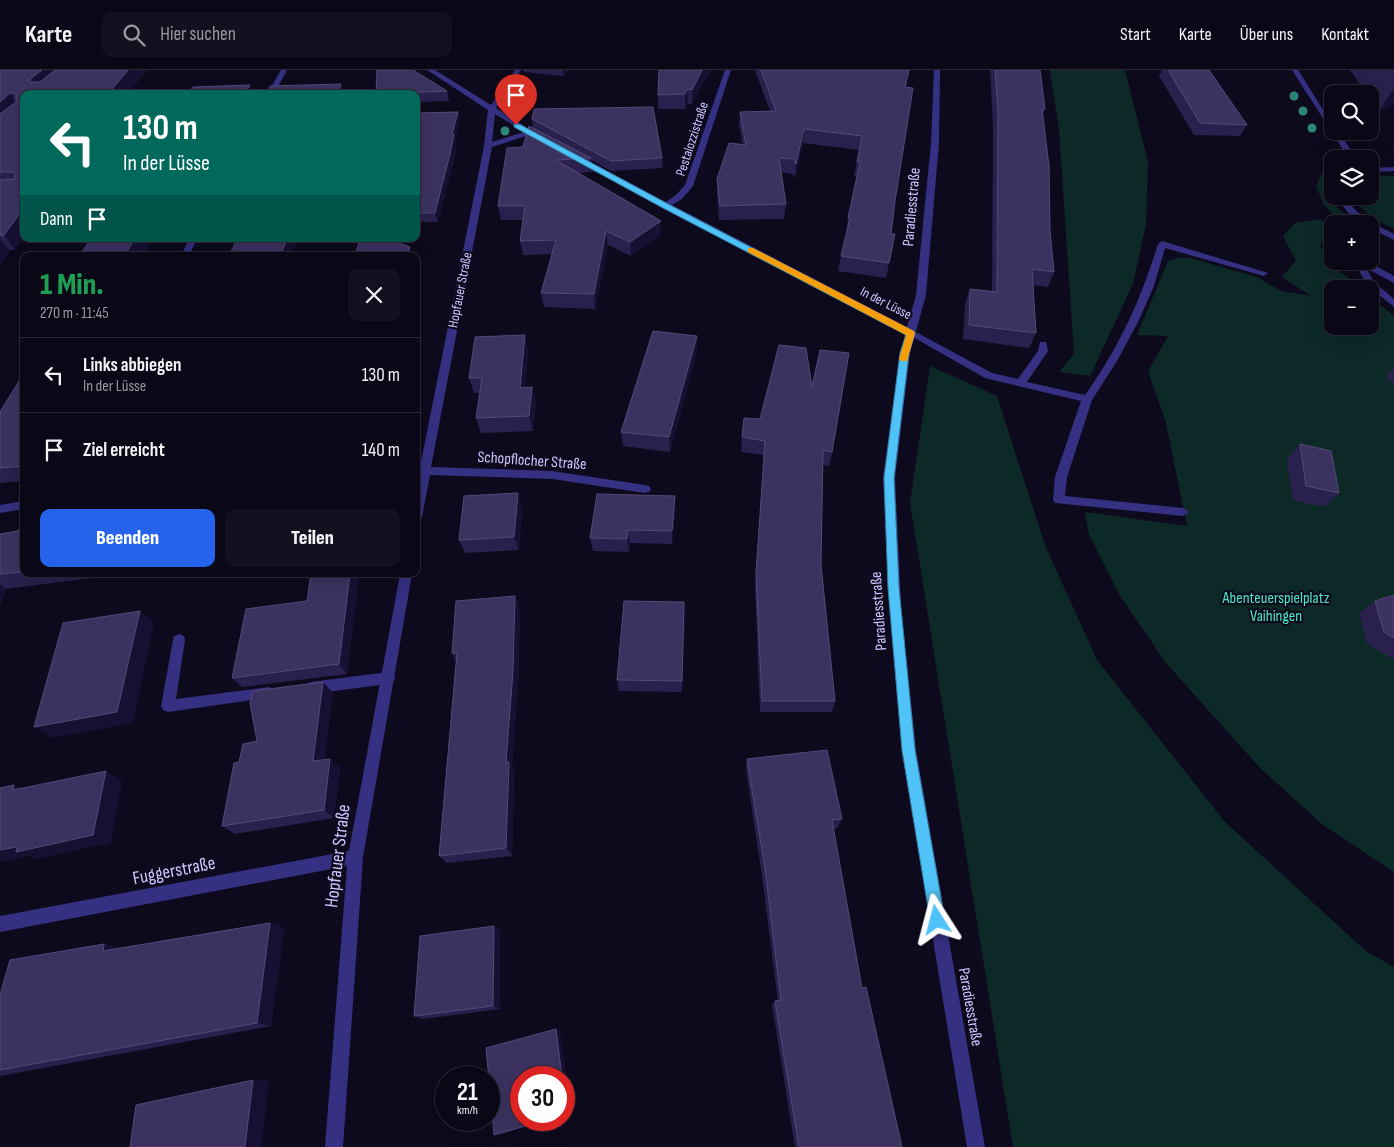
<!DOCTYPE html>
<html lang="de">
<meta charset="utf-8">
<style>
:root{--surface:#0a0816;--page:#13111f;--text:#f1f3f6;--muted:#999aa1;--line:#2a2935;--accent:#2563eb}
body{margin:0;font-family:"Sofia Sans Condensed",sans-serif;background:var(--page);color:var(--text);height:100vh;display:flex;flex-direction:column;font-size:19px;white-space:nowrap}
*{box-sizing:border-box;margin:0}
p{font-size:16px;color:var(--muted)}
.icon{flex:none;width:28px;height:28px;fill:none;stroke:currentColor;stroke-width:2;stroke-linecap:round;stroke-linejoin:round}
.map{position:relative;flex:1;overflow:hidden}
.side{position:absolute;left:20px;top:182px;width:400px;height:325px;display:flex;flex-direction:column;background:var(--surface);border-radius:10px;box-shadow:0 5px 20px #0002,0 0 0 1px var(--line)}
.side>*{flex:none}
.guide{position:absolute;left:20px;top:20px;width:400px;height:152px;border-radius:10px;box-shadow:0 5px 20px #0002,0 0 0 1px var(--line);background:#00695c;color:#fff;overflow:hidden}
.controls{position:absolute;left:1324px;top:15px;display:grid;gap:10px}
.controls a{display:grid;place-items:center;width:55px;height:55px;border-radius:10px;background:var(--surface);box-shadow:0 5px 20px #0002,0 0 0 1px var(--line);font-size:25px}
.speed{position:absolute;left:435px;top:996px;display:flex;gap:10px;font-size:25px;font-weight:700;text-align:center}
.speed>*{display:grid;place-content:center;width:65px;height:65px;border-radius:50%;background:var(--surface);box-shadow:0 5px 20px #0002,0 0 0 1px var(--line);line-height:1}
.speed small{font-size:12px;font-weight:400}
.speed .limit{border:8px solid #d22;background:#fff;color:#111}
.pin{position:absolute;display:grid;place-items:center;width:42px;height:42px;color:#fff;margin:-51px -21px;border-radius:50% 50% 50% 0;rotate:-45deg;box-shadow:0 0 5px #0007}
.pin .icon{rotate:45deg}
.me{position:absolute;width:55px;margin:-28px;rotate:351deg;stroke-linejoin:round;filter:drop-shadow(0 0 4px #0008)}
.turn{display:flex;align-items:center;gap:18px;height:105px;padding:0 20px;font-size:22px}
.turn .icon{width:65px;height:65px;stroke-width:2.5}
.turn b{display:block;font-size:35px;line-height:42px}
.then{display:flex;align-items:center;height:48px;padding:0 20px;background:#0003;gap:10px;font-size:19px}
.round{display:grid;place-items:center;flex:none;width:52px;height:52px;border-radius:10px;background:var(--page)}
.head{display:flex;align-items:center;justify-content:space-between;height:85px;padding:0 20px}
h1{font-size:30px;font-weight:800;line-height:38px;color:#1e9e55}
.button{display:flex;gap:10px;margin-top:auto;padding:10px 20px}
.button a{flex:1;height:58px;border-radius:10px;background:var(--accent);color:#fff;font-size:20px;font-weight:800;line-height:58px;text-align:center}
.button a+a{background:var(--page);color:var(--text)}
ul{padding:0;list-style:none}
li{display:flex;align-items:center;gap:15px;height:75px;padding:0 20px;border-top:1px solid var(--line)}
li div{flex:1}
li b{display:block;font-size:19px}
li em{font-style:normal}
header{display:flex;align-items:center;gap:30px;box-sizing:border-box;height:70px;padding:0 25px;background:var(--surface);border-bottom:1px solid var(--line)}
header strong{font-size:24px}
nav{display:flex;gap:28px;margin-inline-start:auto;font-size:18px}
.search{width:350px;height:45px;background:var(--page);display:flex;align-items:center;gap:12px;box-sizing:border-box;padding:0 18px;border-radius:10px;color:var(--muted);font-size:19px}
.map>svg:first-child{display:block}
.green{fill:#0c2827}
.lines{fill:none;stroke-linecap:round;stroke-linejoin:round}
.service{fill:#353081;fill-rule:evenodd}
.minor{fill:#353081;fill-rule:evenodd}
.tertiary{fill:#353081;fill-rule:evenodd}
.tree{fill:#2e8479}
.wall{fill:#2a204d}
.shaded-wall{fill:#181032}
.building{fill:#3c3260;stroke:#534979}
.route{fill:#4fc3f7;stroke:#337fa1}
.slow{fill:#f59e0b}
.labels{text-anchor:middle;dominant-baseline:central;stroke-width:4.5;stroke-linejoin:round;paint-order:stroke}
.far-street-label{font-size:14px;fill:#cec6ff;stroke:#0e0a1d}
.street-label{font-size:16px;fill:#cec6ff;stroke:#0e0a1d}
.park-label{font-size:16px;fill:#49e8c4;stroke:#0e0a1d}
.near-street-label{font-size:19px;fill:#cec6ff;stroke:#0e0a1d}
</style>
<header>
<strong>Karte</strong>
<div class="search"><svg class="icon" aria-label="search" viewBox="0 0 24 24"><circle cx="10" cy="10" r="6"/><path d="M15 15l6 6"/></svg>Hier suchen</div>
<nav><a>Start</a><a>Karte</a><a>Über uns</a><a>Kontakt</a></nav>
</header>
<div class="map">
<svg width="1394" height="1077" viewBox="0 0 1394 1077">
<rect width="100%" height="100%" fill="#0e0a1d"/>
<!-- green -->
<g class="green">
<path d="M1050 0H1125L1148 92 1146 154 1133 214 1090 306 1059 302 1074 284 1059 60Z"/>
<path d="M1325 85H1332C1334 91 1334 109 1330 116L1334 133 1348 149 1346 154H1342L1324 135 1316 116 1325 97Z"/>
<path d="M1379 106H1394V159C1378 151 1361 143 1354 126H1370V108Z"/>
<path d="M1320 149 1331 157 1320 176 1340 201 1361 219H1332V256H1370V226L1394 246V802L1323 755 1260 698 1166 593 1120 526 1089 465 1085 442 1187 456 1166 353 1148 301 1168 266 1137 265 1168 191 1181 187 1194 189 1257 207 1281 221 1311 226 1282 207 1296 191 1283 166 1295 153Z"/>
<path d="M930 296 997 326 1045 475 1097 590 1225 752 1367 882 1394 897V1077H1013L910 433Z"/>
</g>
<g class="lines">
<!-- service -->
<g class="service">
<path d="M1376 156 1380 159 1370 165V159Z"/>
<path d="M1162 171 1268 203 1264 206 1165 178 1154 216 1139 250 1117 291 1092 330 1067 407 1065 426 1183 438 1189 442 1183 446 1055 433 1053 430 1055 407 1081 331 985 308 906 263 911 260 914 261 992 303 1018 309 1038 281 1040 272H1046L1048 281 1027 312 1085 325C1119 278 1141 229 1158 174Z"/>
<path d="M1353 191H1367L1394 206V213L1366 198 1374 212 1394 229V237L1368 216Z"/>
<path d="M179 564 184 566 185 570 176 629 269 617 274 619 276 623 274 627 168 642 163 640 161 636 173 570 174 566Z"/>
<path d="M388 602 393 604 395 608 393 612 388 614 311 624 306 622 304 618 306 614 311 612Z"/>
</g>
<!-- minor -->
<g class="minor">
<path d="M281 0H287L274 24H267Z"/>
<path d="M427 0H435L491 35 515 0H521L496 38 544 69 540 71 529 65 492 77 431 397 552 401 645 415 649 416 651 419 649 422 645 423 552 409 430 405 422 447 416 451V417L419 405H416V397H420L484 76 488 40ZM495 44 524 62 492 72Z"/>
<path d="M725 0H731L693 116 682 129 672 135 907 257 916 225 931 73 934 0H940L939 73 926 225 910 283 895 408 901 536 916 680 985 1077H967L902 680 889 536 883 408 900 283 905 264 662 138 574 89 581 87 666 132 676 125 685 115Z"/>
<path d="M189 169H197L189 186H181Z"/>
<path d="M24 431V439L0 443V435Z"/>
<path d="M400 504H412L363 787 343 1077H325L347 796 0 862V846L349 781Z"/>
</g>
<!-- tertiary -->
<g class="tertiary">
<path d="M1292 0H1298L1332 54V61H1338L1357 89H1349Z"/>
<path d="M1394 97V101L1370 102V98Z"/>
<path d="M1337 126H1345C1356 146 1375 154 1394 164V170L1370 158V154C1355 154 1344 139 1337 126Z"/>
</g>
</g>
<!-- trees -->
<g class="tree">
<circle cx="1294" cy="26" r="4.5"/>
<circle cx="1303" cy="41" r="4.5"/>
<circle cx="1312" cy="58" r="4.5"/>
<circle cx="505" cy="61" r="4.5"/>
</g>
<!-- wall -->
<g class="wall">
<path d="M0 0H147L127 24H24L15 180H9L0 195Z"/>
<path d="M524 0H569L563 6 524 2Z"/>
<path d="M659 0H710L692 34H688L685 39H658V25Z"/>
<path d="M755 0H909L906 17 895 131 891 164 889 193 886 208 838 201 841 186 846 163 848 148 857 107 854 106 859 80 803 73 795 109 793 104 781 102 786 134 784 149 719 150 717 124V109L743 75 739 56 740 42 770 41Z"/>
<path d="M990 0H1040L1045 39 1043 44 1050 160 1054 202 1048 217 1033 215 1036 263 1029 278 963 269 965 234 970 219 992 221 993 56Z"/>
<path d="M1162 0H1209L1247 55 1240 66 1194 65 1159 6Z"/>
<path d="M1350 0H1394V34L1379 41 1370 28V24H1367Z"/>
<path d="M447 21 449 31 416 32V24H376Z"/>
<path d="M416 43 460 51 455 68 457 73 453 93 438 152H416Z"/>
<path d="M532 49 662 88 663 98 611 101 591 90 593 102 578 103 661 151V165L631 186 608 175 595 239 544 237 541 223 552 184 523 185 520 171 523 150H501L498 136 523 77 533 58Z"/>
<path d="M528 280 525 317H532L536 332 533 361 481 363 476 348 480 323H474L469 308Z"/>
<path d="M697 281 670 382 623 376 621 362Z"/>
<path d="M1394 298V315L1386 306Z"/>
<path d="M24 303V411L0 413V342Z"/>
<path d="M812 317 832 382 829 396 823 395 821 495 835 631 832 642H760L755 516 764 385 741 382 742 367 760 349Z"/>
<path d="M1300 374 1339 423 1324 437 1293 430 1287 389Z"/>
<path d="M675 426V440L672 474 630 473 629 482 593 481 590 468Z"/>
<path d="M522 437 519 480 465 483 459 470Z"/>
<path d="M24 458V504H93L91 508 6 519 0 535V464L18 461Z"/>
<path d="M311 504H359L347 604 242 617 232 608 307 531Z"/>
<path d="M1394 525V589L1367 574 1359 543 1375 531Z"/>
<path d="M684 532 685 544 682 622 619 621 617 610Z"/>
<path d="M520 539 518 612 512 697 514 701 512 786 447 793 439 786 456 592 452 583Z"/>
<path d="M333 623 324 690 330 689 340 698 334 748 235 764 222 756 239 692 257 671Z"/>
<path d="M747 689 842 749 837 758 833 759 862 918 902 1077H795L772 935 775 931H778L762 806 746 699Z"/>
<path d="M270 853 284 858 271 956 0 1006V925L104 874 119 878Z"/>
<path d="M494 856 500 862V939L423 949 414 946Z"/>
</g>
<!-- shaded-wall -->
<g class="shaded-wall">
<path d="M42 0H68L39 23 30 12V9Z"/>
<path d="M128 0H147L127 24H108Z"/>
<path d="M562 0H569L563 6Z"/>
<path d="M702 0H710L692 34V20Z"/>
<path d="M341 14 345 24H337Z"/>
<path d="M250 15 253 24H244Z"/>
<path d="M1394 18V34L1379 41Z"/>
<path d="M687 19 688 34 685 39V24Z"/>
<path d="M10 23 20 37 0 55V32Z"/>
<path d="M458 42 460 51 455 68 457 73 453 93 438 152 435 143 452 64Z"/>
<path d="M804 59 803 73 795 109 796 94Z"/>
<path d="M24 138V167L15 180 4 165Z"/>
<path d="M661 151V165L631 186 630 172Z"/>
<path d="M606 161 608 175 595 239 594 224Z"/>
<path d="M0 168 9 180 0 195Z"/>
<path d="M135 169H153L143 186H124Z"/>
<path d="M287 169H298L291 186H280Z"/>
<path d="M399 169H405L402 182 398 173Z"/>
<path d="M410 177 413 186H407Z"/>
<path d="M525 265 528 280 524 332 520 318Z"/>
<path d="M697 266V281L670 382 669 367Z"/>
<path d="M416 288 419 295 416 308Z"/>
<path d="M532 317 536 332 533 361 529 346Z"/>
<path d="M518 423 522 437 519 480 514 467Z"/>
<path d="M675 426V440L672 474V461Z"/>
<path d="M628 460 630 473 629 482 627 469Z"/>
<path d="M86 504H93L91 508Z"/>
<path d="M350 504H359L347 604 339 594Z"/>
<path d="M0 514 6 519 0 535Z"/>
<path d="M515 526 520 539 518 612 512 697 514 701 512 786 506 778V692Z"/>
<path d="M684 532 685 544 682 622V611Z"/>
<path d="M140 541 154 553 133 653 52 668 34 657Z"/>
<path d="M323 612 333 623 323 700 313 691Z"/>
<path d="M330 689 340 698 334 748 324 740Z"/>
<path d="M106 701 122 711 111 773 36 789 29 786 0 792V780Z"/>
<path d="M14 715 34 725 13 720Z"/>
<path d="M270 853 284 858 271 956 257 953Z"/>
<path d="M494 856 500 862V939L493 936Z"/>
<path d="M104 874 123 879 103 881Z"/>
<path d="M556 959 560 961 572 1043 564 1046V1008H562Z"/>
<path d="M253 1010 269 1011 261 1077H245Z"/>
<path d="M546 1050H550L501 1064 494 1065Z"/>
</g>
<!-- building -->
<g class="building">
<path d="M0 0H42L30 9V12H40L55 0H128L108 24H24V138L4 165H0V110L15 109V104L14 102H0V44L16 32V23H10L0 32Z"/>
<path d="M377 0H413L447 21 376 24Z"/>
<path d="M659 0H702L692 20 687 19 685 24 658 25Z"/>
<path d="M761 0H909L905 17 913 18 895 131 891 164H895L889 193 841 186 850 148H848L860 92H857L862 66 804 59 796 94 794 89 779 88 786 134 720 136 717 109 729 73 746 75 740 42 776 41Z"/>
<path d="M995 0H1040L1045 39H1042L1049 96 1050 160 1054 202 1032 199 1036 263 969 255 970 219 997 222 998 41Z"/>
<path d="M1168 0H1209L1247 55 1200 53Z"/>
<path d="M341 14 337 24H267L270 16Z"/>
<path d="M250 15 244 24H188L193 17Z"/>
<path d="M653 37 662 88 611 91 532 49 534 39Z"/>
<path d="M458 42 452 64H454L450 84 435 143H416V43Z"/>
<path d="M529 56 591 88 556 90 661 151 630 172 606 161 594 224 541 223 556 170 520 171 525 136H498L507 78 523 77Z"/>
<path d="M91 169H135L124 186H79Z"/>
<path d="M237 169H287L280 186H229Z"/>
<path d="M360 169H399L398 173 410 177 407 186H355Z"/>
<path d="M653 261 697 266 669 367 621 362Z"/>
<path d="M525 265 520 318 532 317 529 346 476 348 482 308H469L475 267Z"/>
<path d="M779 275 806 278 812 317 820 280 849 283 832 382 823 380 821 495 835 631H762L756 503 765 371 742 367 744 348 760 349Z"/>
<path d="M24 303V396L0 398V342Z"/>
<path d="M1300 374 1331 381 1339 423 1306 416Z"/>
<path d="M518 423 514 467 459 470 464 426Z"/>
<path d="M597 424 675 426 672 461 628 460 627 469 590 468Z"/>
<path d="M24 458V502L0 504V464L18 461 19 459Z"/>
<path d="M311 504H350L339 594 232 608 246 539 307 531Z"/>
<path d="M1394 525V568L1384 562 1375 531Z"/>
<path d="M515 526 513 601 506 692H509L506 778 439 786 457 583H452L456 531Z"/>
<path d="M624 531 684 532 682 611 617 610Z"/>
<path d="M140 541 117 642 34 657 63 553Z"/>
<path d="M323 612 313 691 330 689 324 740 222 756 234 693 239 692 243 674 257 671 250 633 253 621Z"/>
<path d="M827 680 842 749 832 750 862 918 866 917 902 1077H799L775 931 781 930 765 798 747 689Z"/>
<path d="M106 701 93 765 16 782 17 777 0 780V718L14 715 13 720Z"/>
<path d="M270 853 257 953 0 1000V925L10 890 104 874 103 881Z"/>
<path d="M494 856 493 936 414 946 420 866Z"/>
<path d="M556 959 562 1008H521V1050H546L494 1065 486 978Z"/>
<path d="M253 1010 245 1077H130L136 1035Z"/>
<path d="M564 1018 567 1044 564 1045Z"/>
</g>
<!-- route -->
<path class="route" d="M514 54H519L668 134 915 263 909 283 894 408 899 518 915 680 945 850 942 855 937 857 932 855 930 850 902 680 888 518 884 408 900 283 906 265 663 138 514 57Z"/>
<!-- slow -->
<path class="slow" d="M748 178H753L914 261 915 263 907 291H901L899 289 906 265 748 182Z"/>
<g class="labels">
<!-- far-street labels -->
<g class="far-street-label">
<text transform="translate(692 69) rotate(-72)">Pestalozzistraße</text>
<text transform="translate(460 220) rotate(-79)">Hopfauer Straße</text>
<text transform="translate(886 233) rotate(27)">In der Lüsse</text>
</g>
<!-- street labels -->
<g class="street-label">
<text transform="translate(912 137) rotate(-85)">Paradiesstraße</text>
<text transform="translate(532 391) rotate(4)">Schopflocher Straße</text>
<text transform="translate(879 541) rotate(-94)">Paradiesstraße</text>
<text transform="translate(970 937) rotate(80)">Paradiesstraße</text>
</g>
<!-- park labels -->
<g class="park-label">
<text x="1276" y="528">Abenteuerspielplatz<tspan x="1276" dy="18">Vaihingen</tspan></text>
</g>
<!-- near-street labels -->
<g class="near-street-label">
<text transform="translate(338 786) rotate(-83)">Hopfauer Straße</text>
<text transform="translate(174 801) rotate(-11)">Fuggerstraße</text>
</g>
</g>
</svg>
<div class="controls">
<a><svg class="icon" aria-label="search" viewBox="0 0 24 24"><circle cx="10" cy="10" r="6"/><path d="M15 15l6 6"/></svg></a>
<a><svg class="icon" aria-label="layers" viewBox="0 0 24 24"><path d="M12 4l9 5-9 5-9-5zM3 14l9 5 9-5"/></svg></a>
<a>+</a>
<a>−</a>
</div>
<div class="speed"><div>21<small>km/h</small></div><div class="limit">30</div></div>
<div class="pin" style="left:516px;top:55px;background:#d93025"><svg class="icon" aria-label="arrive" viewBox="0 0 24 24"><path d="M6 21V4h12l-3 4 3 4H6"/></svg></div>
<svg class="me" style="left:937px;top:850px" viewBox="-20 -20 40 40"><path d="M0-17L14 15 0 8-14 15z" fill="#4fc3f7" stroke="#fff" stroke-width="4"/></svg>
<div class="guide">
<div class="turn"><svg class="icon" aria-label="left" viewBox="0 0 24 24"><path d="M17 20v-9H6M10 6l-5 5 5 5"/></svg><div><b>130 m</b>In der Lüsse</div></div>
<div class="then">Dann<svg class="icon" aria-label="arrive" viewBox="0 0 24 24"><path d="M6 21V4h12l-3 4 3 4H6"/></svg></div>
</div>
<section class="side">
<div class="head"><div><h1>1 Min.</h1><p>270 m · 11:45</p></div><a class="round"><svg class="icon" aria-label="close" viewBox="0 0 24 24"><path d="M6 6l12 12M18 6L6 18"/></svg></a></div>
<ul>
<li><svg class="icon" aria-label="left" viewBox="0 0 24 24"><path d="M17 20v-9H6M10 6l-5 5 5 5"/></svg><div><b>Links abbiegen</b><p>In der Lüsse</p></div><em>130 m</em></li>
<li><svg class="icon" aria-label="arrive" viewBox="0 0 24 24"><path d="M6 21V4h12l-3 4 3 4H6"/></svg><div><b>Ziel erreicht</b></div><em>140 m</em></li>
</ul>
<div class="button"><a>Beenden</a><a>Teilen</a></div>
</section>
</div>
